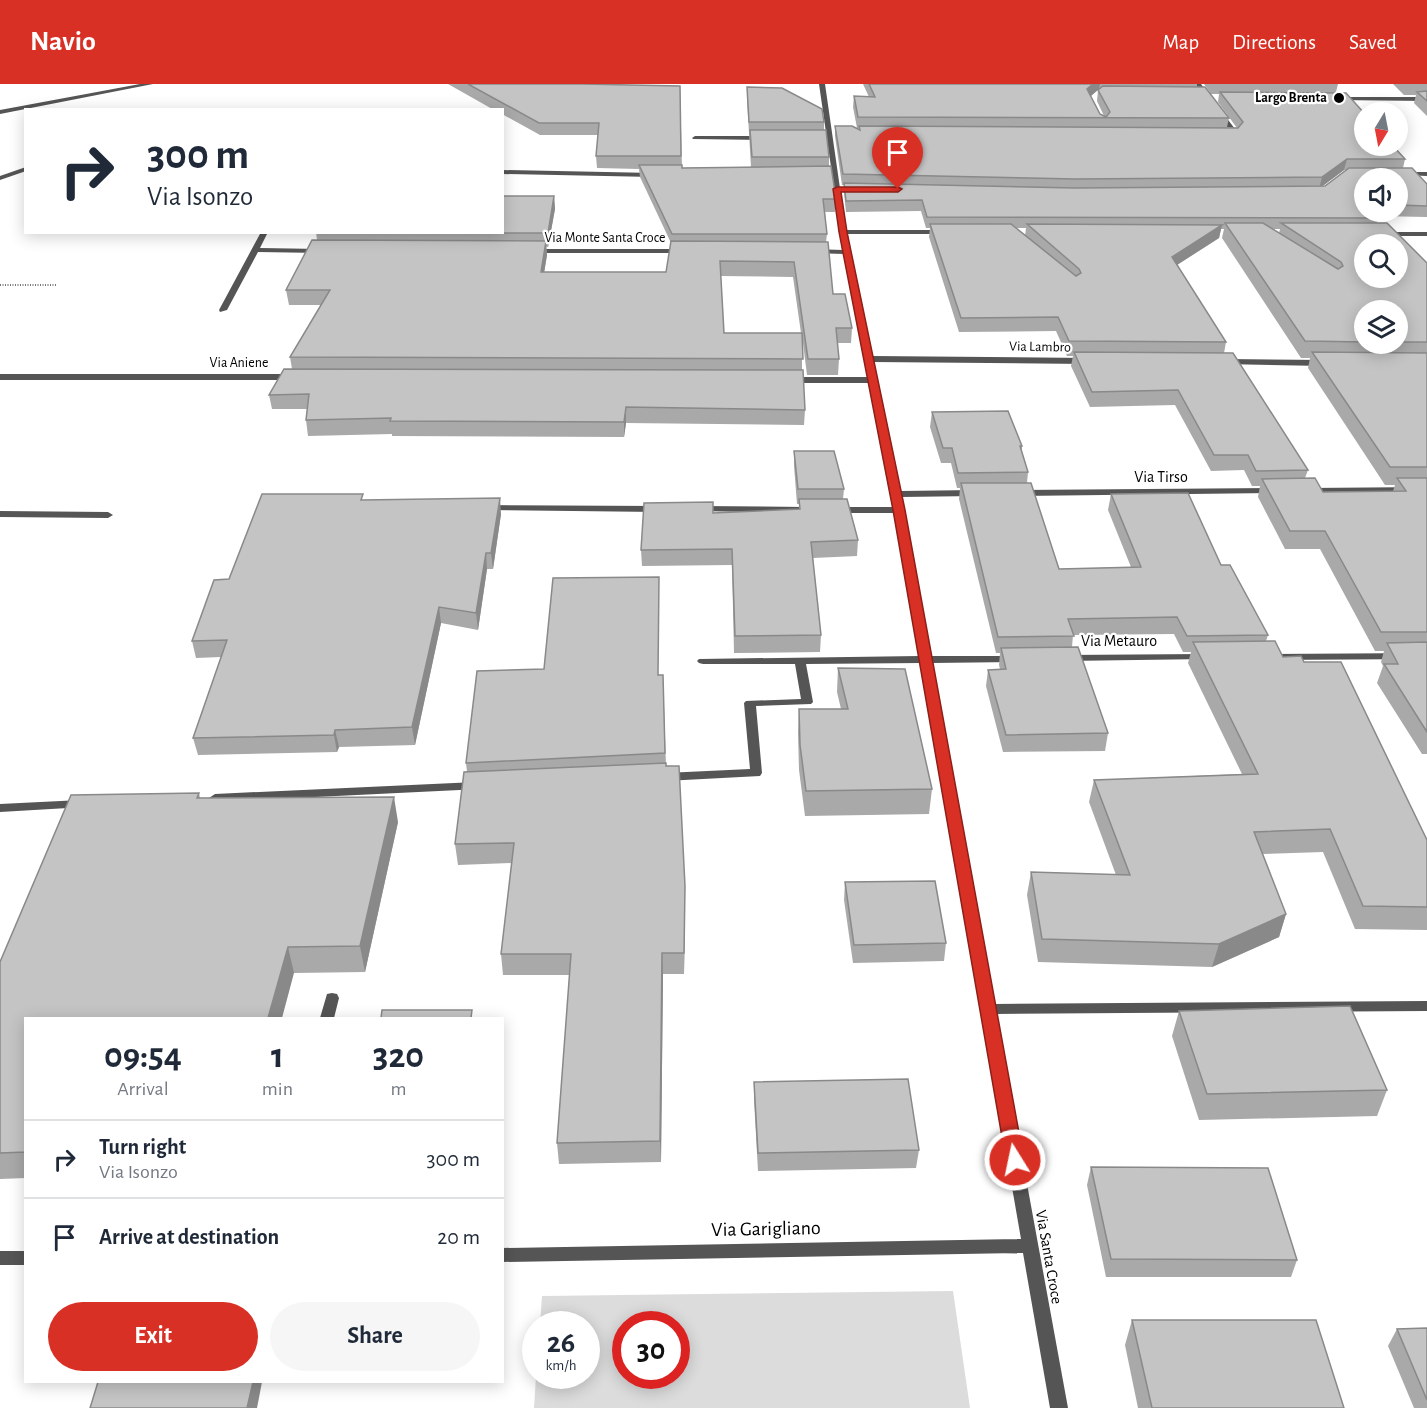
<!DOCTYPE html>
<style>
:root{--surface:#fff;--page:#f6f6f7;--text:#1f2937;--muted:#747a83;--line:#e0e1e3;--accent:#d93025}
body{margin:0;font-family:"Alegreya Sans",sans-serif;background:var(--page);color:var(--text);height:100vh;display:flex;flex-direction:column;font-size:22px;white-space:nowrap}
*{box-sizing:border-box;margin:0}
p{font-size:20px;color:var(--muted)}
.icon{flex:none;width:33px;height:33px;fill:none;stroke:currentColor;stroke-width:2;stroke-linecap:round;stroke-linejoin:round}
.map{position:relative;flex:1;overflow:hidden}
.drawer{position:absolute;left:24px;top:933px;width:480px;height:366px;display:flex;flex-direction:column;background:var(--surface);border-radius:0px;box-shadow:0 3px 15px #0003}
.drawer>*{flex:none}
.top-card{position:absolute;left:24px;top:24px;width:480px;height:126px;border-radius:0px;box-shadow:0 3px 15px #0003;background:#fff;color:var(--text);overflow:hidden}
.needle{width:39px;rotate:190deg}
.tools{position:absolute;left:1354px;top:18px;display:grid;gap:12px}
.tools a{display:grid;place-items:center;width:54px;height:54px;border-radius:50%;background:var(--surface);box-shadow:0 3px 15px #0003;font-size:30px}
.speed{position:absolute;left:522px;top:1227px;display:flex;gap:12px;font-size:30px;font-weight:700;text-align:center}
.speed>*{display:grid;place-content:center;width:78px;height:78px;border-radius:50%;background:var(--surface);box-shadow:0 3px 15px #0003;line-height:1}
.speed small{font-size:15px;font-weight:400}
.speed .limit{border:9px solid #d22;background:#fff;color:#111}
.pin{position:absolute;display:grid;place-items:center;width:51px;height:51px;color:#fff;margin:-62px -26px;border-radius:50% 50% 50% 0;rotate:-45deg;box-shadow:0 0 6px #0007}
.pin .icon{rotate:45deg}
.me{position:absolute;width:66px;margin:-33px;rotate:350deg;stroke-linejoin:round;filter:drop-shadow(0 0 4px #0008)}
.turn{display:flex;align-items:center;gap:21px;height:126px;padding:0 24px;font-size:27px}
.turn .icon{width:78px;height:78px;stroke-width:2.5}
.turn b{display:block;font-size:42px;line-height:51px}
.eta{display:flex;justify-content:space-evenly;align-items:center;height:102px;text-align:center}
.eta b{font-size:36px;font-weight:700;line-height:42px}
.cta{display:flex;gap:12px;margin-top:auto;padding:12px 24px}
.cta a{flex:1;height:69px;border-radius:36px;background:var(--accent);color:#fff;font-size:24px;font-weight:700;line-height:69px;text-align:center}
.cta a+a{background:var(--page);color:var(--text)}
ul{padding:0;list-style:none}
li{display:flex;align-items:center;gap:18px;height:78px;padding:0 24px;border-top:2px solid var(--line)}
li div{flex:1}
li b{display:block;font-size:22px}
li em{font-style:normal}
header{display:flex;align-items:center;gap:36px;box-sizing:border-box;height:84px;padding:0 30px;background:var(--accent);color:#fff}
header strong{font-size:28px}
nav{display:flex;gap:33px;margin-inline-start:auto;font-size:21px}
.map>svg:first-child{display:block}
.green{fill:#dcdcdc;fill-rule:evenodd}
.lines{fill:none;stroke-linecap:round;stroke-linejoin:round}
.path{stroke:#777;stroke-width:2;stroke-dasharray:1 1.5;stroke-linecap:butt}
.minor{fill:#555;fill-rule:evenodd}
.wall{fill:#a9a9a9;fill-rule:evenodd}
.shaded-wall{fill:#898989}
.building{fill:#c4c4c4;stroke:#898989;stroke-width:1.5;fill-rule:evenodd}
.route{fill:#d93025;stroke:#8d1f18;stroke-width:1.5}
.poi-dot{fill:#000;stroke:#fff;stroke-width:2}
.labels{text-anchor:middle;dominant-baseline:central;stroke-width:4.5;stroke-linejoin:round;paint-order:stroke}
.far-poi-label{font-size:14px;font-weight:bold;fill:#000;stroke:#fff;text-anchor:end}
.far-street-label{font-size:14px;fill:#000;stroke:#fff}
.street-label{font-size:16px;fill:#000;stroke:#fff}
.near-street-label{font-size:20px;fill:#000;stroke:#fff}
</style>
<header>
<strong>Navio</strong>
<nav><a>Map</a><a>Directions</a><a>Saved</a></nav>
</header>
<div class="map">
<svg width="1427" height="1324" viewBox="0 0 1427 1324">
<rect width="100%" height="100%" fill="#fff"/>
<!-- green -->
<path class="green" d="M953 1207 970 1324H534L536 1292H586V1240H540L542 1212ZM676 1240V1292H626V1240Z"/>
<g class="lines">
<!-- path -->
<path class="path" d="M0 201H57"/>
<!-- minor -->
<g class="minor">
<path d="M140 0H153L0 30V26Z"/>
<path d="M819 0H825L846 146H944L948 148 944 150H847L872 272 1087 274 1091 277 1087 280 873 278 900 407 976 406 981 409 976 412 901 413 931 572H1015L1021 575 1015 578 932 579 994 920 1427 917V927L996 930 1068 1324H1050L1023 1169 502 1178V1164L1021 1155 921 579 806 580 813 618 811 620 756 622 762 689 760 692 665 697 659 693 665 689 750 685 744 619 746 617 801 615 795 580H703L699 579 697 577 699 575 919 572 895 429H834L829 426 834 423H893L869 299H788L784 296 788 293H868L844 170 812 169 808 167 812 165 843 166Z"/>
<path d="M1195 0H1201L1238 49V51H1227V49L1231 48Z"/>
<path d="M1336 13H1427V17L1334 16Z"/>
<path d="M695 52H766L769 54 766 56 693 55 692 54Z"/>
<path d="M26 83V87L0 96V92Z"/>
<path d="M502 86 654 89 657 91 654 93 502 90Z"/>
<path d="M1404 88H1427V92L1402 91 1401 90Z"/>
<path d="M261 148H268L260 164 321 165 325 167 321 169 258 168 227 226 220 228 219 226Z"/>
<rect x="1381" y="148" width="46" height="4"/>
<path d="M527 165H684L688 167 684 169H527Z"/>
<path d="M1225 275 1324 276 1328 279 1324 282 1222 280V276Z"/>
<path d="M0 290H294L298 293 294 296H0Z"/>
<path d="M1427 403V409L1308 410 1303 407 1308 404Z"/>
<path d="M1276 404 1279 405V409L1020 412 1015 409 1020 406Z"/>
<path d="M486 421 658 422 663 425 658 428 483 426 481 424Z"/>
<path d="M699 422 805 423 810 426 805 429 696 427V423Z"/>
<path d="M0 427 108 428 113 431 108 434 0 433Z"/>
<path d="M1427 569V575L1266 576 1260 573 1266 570Z"/>
<path d="M1204 570 1208 571 1210 573 1208 575 1065 577 1059 574 1065 571Z"/>
<path d="M476 698 480 699 482 702 480 705 215 718 209 714 215 710Z"/>
<path d="M81 716 87 720 85 723 0 728V720Z"/>
<path d="M332 909 337 910 339 914 334 934H320L327 910Z"/>
<rect x="0" y="1167" width="26" height="14"/>
</g>
</g>
<!-- wall -->
<g class="wall">
<path d="M448 0H582L680 2 682 84 751 83 747 15V3L824 38V46L829 73V82L836 115 835 128H825L827 150 826 158 833 210 852 244 851 259H837L839 275 838 291H807L802 251V286L805 326 804 341 626 339 624 353 392 352V350L308 352 306 336 307 325H272L269 311 292 285 290 273 321 221H289L286 206 317 156 316 148 554 112 555 125 548 163H546L547 171 544 188H666L671 159 640 93 639 85 597 84 596 72 598 51H540L502 30V26H494ZM721 192 793 193 801 249H724Z"/>
<path d="M863 0H1197V3L1229 34 1227 43 1237 44 1218 18 1219 10H1211L1204 0H1338L1336 8 1405 75 1403 84 1427 100V133L1376 132 1378 134 1377 139 1427 179V670H1422L1377 599 1383 582 1381 578 1384 567H1375L1320 465H1285L1258 413 1260 402H1252L1244 386 1211 387 1175 321 1090 323 1071 282 1073 272H1067L1056 247 959 248 929 153 930 144H926L921 127 846 128 844 109V101H842L835 52V42L859 45V44H857L853 23 854 12 869 13ZM1099 5H1100L1098 6 1097 17 1104 32 1100 30 1091 12ZM1344 86H1347L1325 102H1322ZM1365 94H1398V128H1365ZM1016 144H1026L1025 152ZM1221 145H1224L1222 154 1301 274H1310L1308 284 1385 401H1395L1393 407 1323 408 1305 394 1308 386 1224 269 1226 258 1177 181 1219 154ZM1272 145H1280L1279 149ZM1365 226H1398V260H1365Z"/>
<path d="M1393 0H1427V32L1414 19 1416 11H1404Z"/>
<path d="M932 328 1022 362V368L1028 388 1027 399 1059 485 1131 483 1108 426 1111 410 1221 481 1268 551 1266 557 1283 573 1304 578 1427 756V846L1355 845 1323 768 1262 770 1286 830 1279 853 1212 883 1038 878 1027 811 1031 788 1116 791 1089 718 1094 696 1242 690 1188 579 1191 568H1183L1174 550 1073 551 1072 563 1108 649 1105 667 1003 668 986 602 988 586 1000 585 999 581 1000 569H996L959 415 960 404H957L951 379H941L930 343Z"/>
<path d="M794 367 844 405 843 415 858 456 857 472 813 474 821 551 820 568 734 569 732 481 642 482 641 466 713 429 799 426V420H797L794 382Z"/>
<path d="M364 416 501 430 493 485H487L478 546 441 539 415 661 339 663 337 668 198 671 193 654 221 573 196 574 192 557 229 495Z"/>
<path d="M838 584 932 705 929 730 805 732 799 686 798 649 799 625H841L837 608Z"/>
<path d="M659 591H663L666 682 685 802V823L684 890H663L661 1078 559 1080 557 1059 570 891H503L501 870 512 779 458 781 455 760 467 688 466 679Z"/>
<path d="M199 709 200 714 398 738 365 888 294 889 26 934V1094L0 1095V878Z"/>
<path d="M845 798 946 859 944 877 853 879 844 816Z"/>
<path d="M1179 927 1387 1006 1377 1032 1199 1036 1172 952Z"/>
<path d="M754 998 919 1066 916 1084 758 1087 754 1016Z"/>
<path d="M1091 1083 1297 1176 1291 1193H1106L1087 1101Z"/>
<path d="M1132 1236 1344 1324H1138L1125 1261Z"/>
<path d="M1427 1244V1324H1414L1388 1262 1397 1245Z"/>
</g>
<!-- shaded-wall -->
<g class="shaded-wall">
<path d="M1093 0H1100L1099 5 1086 16 1087 5Z"/>
<path d="M1347 75 1344 86 1319 105 1322 93Z"/>
<path d="M554 112 555 125 548 163V149Z"/>
<path d="M1222 141 1219 154 1169 186 1172 173Z"/>
<path d="M546 157 547 171 542 202 541 188Z"/>
<path d="M626 323V339L624 353V338Z"/>
<path d="M500 414 501 430 493 485 491 469Z"/>
<path d="M486 469 487 485 478 546 476 529Z"/>
<path d="M439 523 441 539 415 661 412 643Z"/>
<path d="M335 646 339 663 337 668 334 651Z"/>
<path d="M394 713 398 738 365 888 360 862Z"/>
<path d="M685 802V823L684 890V869Z"/>
<path d="M1286 830 1279 853 1212 883 1219 860Z"/>
<path d="M288 863 294 889 282 934H268Z"/>
<path d="M662 869 663 890 661 1078 660 1057Z"/>
<path d="M253 1298H262L257 1324H247Z"/>
</g>
<!-- building -->
<g class="building">
<path d="M468 0H582L680 2 681 72H596L599 39H539Z"/>
<path d="M869 0H1093L1087 5 1100 30 1106 33 1110 28 1098 6 1103 2 1205 3 1229 34 858 33 854 12 875 13Z"/>
<path d="M747 3 782 4 822 25 824 38H749Z"/>
<path d="M1427 7V17L1417 8Z"/>
<path d="M1220 8 1346 9 1365 30V62H1393L1405 75H1347L1322 93 1076 95 843 90 835 42H852L860 46 859 42 1238 44 1243 38Z"/>
<path d="M750 46H826L829 73H752Z"/>
<path d="M639 81H682V84L831 82 836 115H823L827 150H672Z"/>
<path d="M1349 84H1412L1427 100V122L1398 121V94H1365V128H1371L1378 134 927 133 922 116 846 117 844 99 1075 104 1325 102Z"/>
<path d="M502 112H554L548 149H316L502 148Z"/>
<path d="M1225 139H1263L1338 185 1343 182 1341 178 1281 139H1387L1427 179V258H1398V226H1365V258L1305 257ZM1365 160H1398V194H1365Z"/>
<path d="M930 140H1011L1076 192 1081 189 1079 185 1027 140 1222 141 1172 173 1226 258 1069 257 1058 233 961 234Z"/>
<path d="M312 156 546 157 541 188H666L671 157 828 158 833 210H845L852 244H836L839 275H808L794 178 720 177 724 249H802L803 275 290 273 330 206H286Z"/>
<path d="M1074 268 1233 269 1308 386 1256 387 1248 371H1214L1178 306 1092 308Z"/>
<path d="M1312 268 1427 269V383H1390Z"/>
<path d="M284 285 803 286 805 326 626 323 624 338 390 337 391 334 306 336 309 310 269 311Z"/>
<path d="M1008 327 1022 362H1020L1028 388 958 389 952 364H943L932 328Z"/>
<path d="M794 367H834L844 405H798Z"/>
<path d="M1315 394 1323 408 1406 407 1397 394H1427V548H1381L1325 447H1290L1262 395Z"/>
<path d="M961 399H1031L1059 485 1141 483 1111 410 1188 409 1221 481H1230L1268 551 1187 552 1177 533 1068 535 1074 552 998 553Z"/>
<path d="M262 410H363L361 416 500 414 491 469H486L476 529 439 523 412 643 335 646 334 651 193 654 227 556 192 557 214 496 229 495Z"/>
<path d="M799 415H847L858 456 811 458 821 551 735 552 732 465 641 466 644 419 713 418V429L800 425Z"/>
<path d="M659 493 658 591H663L665 669 466 679 477 587 544 585 553 494Z"/>
<path d="M1275 557 1283 573 1301 572 1304 578H1341L1427 756V823L1363 822 1330 745 1254 748 1286 830 1219 860 1042 855 1031 788 1130 791 1094 696 1258 690 1193 558Z"/>
<path d="M1427 558V648L1384 580H1398L1387 559Z"/>
<path d="M1078 563 1108 649 1006 651 988 586 1006 585 1001 564Z"/>
<path d="M838 584 905 585 932 705 806 707 800 661 799 625H848Z"/>
<path d="M666 679V682H679L685 802 684 869H662L660 1057 557 1059 571 870H501L514 759 455 760 464 688Z"/>
<path d="M199 709 197 714 394 713 360 862 288 863 268 934H26V1068L0 1069V878L71 711Z"/>
<path d="M935 797 946 859 854 861 845 798Z"/>
<path d="M1350 922 1387 1006 1207 1010 1179 927Z"/>
<path d="M382 926H472L471 934H381Z"/>
<path d="M908 995 919 1066 758 1069 754 998Z"/>
<path d="M1091 1083 1268 1084 1297 1176 1111 1175Z"/>
<path d="M1132 1236H1316L1344 1324H1152Z"/>
<path d="M1427 1244V1316L1397 1245Z"/>
<path d="M98 1298H253L247 1324H90Z"/>
</g>
<!-- route -->
<path class="route" d="M837 103H898L902 105 898 108H841L847 148 905 426 1024 1076 1021 1081 1015 1083 1009 1081 1006 1076 893 426 839 148 833 105Z"/>
<!-- markers -->
<circle class="poi-dot" cx="1339" cy="14" r="6"/>
<g class="labels">
<!-- far-poi labels -->
<g class="far-poi-label">
<text x="1327" y="14">Largo Brenta</text>
</g>
<!-- far-street labels -->
<g class="far-street-label">
<text x="605" y="154">Via Monte Santa Croce</text>
<text transform="translate(1040 263) rotate(1)">Via Lambro</text>
<text x="239" y="279">Via Aniene</text>
</g>
<!-- street labels -->
<g class="street-label">
<text x="1161" y="393">Via Tirso</text>
<text x="1119" y="557">Via Metauro</text>
<text transform="translate(1049 1173) rotate(80)">Via Santa Croce</text>
</g>
<!-- near-street labels -->
<g class="near-street-label">
<text transform="translate(766 1145) rotate(-1)">Via Garigliano</text>
</g>
</g>
</svg>
<div class="tools">
<a><svg class="needle" viewBox="-14 -14 28 28"><path d="M0-13l5 13h-10z" fill="#e53935"/><path d="M0 13l5-13h-10z" fill="#747a83"/></svg></a>
<a><svg class="icon" aria-label="sound" viewBox="0 0 24 24"><path d="M4 9h4l5-4v14l-5-4H4zM17 9q2 3 0 6"/></svg></a>
<a><svg class="icon" aria-label="search" viewBox="0 0 24 24"><circle cx="10" cy="10" r="6"/><path d="M15 15l6 6"/></svg></a>
<a><svg class="icon" aria-label="layers" viewBox="0 0 24 24"><path d="M12 4l9 5-9 5-9-5zM3 14l9 5 9-5"/></svg></a>
</div>
<div class="speed"><div>26<small>km/h</small></div><div class="limit">30</div></div>
<div class="pin" style="left:898px;top:105px;background:#d93025"><svg class="icon" aria-label="arrive" viewBox="0 0 24 24"><path d="M6 21V4h12l-3 4 3 4H6"/></svg></div>
<svg class="me" style="left:1015px;top:1076px" viewBox="-20 -20 40 40"><circle r="17" fill="#d93025" stroke="#fff" stroke-width="3"/><path d="M0-11L8 9 0 5-8 9z" fill="#fff"/></svg>
<div class="top-card">
<div class="turn"><svg class="icon" aria-label="right" viewBox="0 0 24 24"><path d="M7 20v-9h11M14 6l5 5-5 5"/></svg><div><b>300 m</b>Via Isonzo</div></div>
</div>
<section class="drawer">
<div class="eta">
<div><b>09:54</b><p>Arrival</p></div>
<div><b>1</b><p>min</p></div>
<div><b>320</b><p>m</p></div>
</div>
<ul>
<li><svg class="icon" aria-label="right" viewBox="0 0 24 24"><path d="M7 20v-9h11M14 6l5 5-5 5"/></svg><div><b>Turn right</b><p>Via Isonzo</p></div><em>300 m</em></li>
<li><svg class="icon" aria-label="arrive" viewBox="0 0 24 24"><path d="M6 21V4h12l-3 4 3 4H6"/></svg><div><b>Arrive at destination</b></div><em>20 m</em></li>
</ul>
<div class="cta"><a>Exit</a><a>Share</a></div>
</section>
</div>
